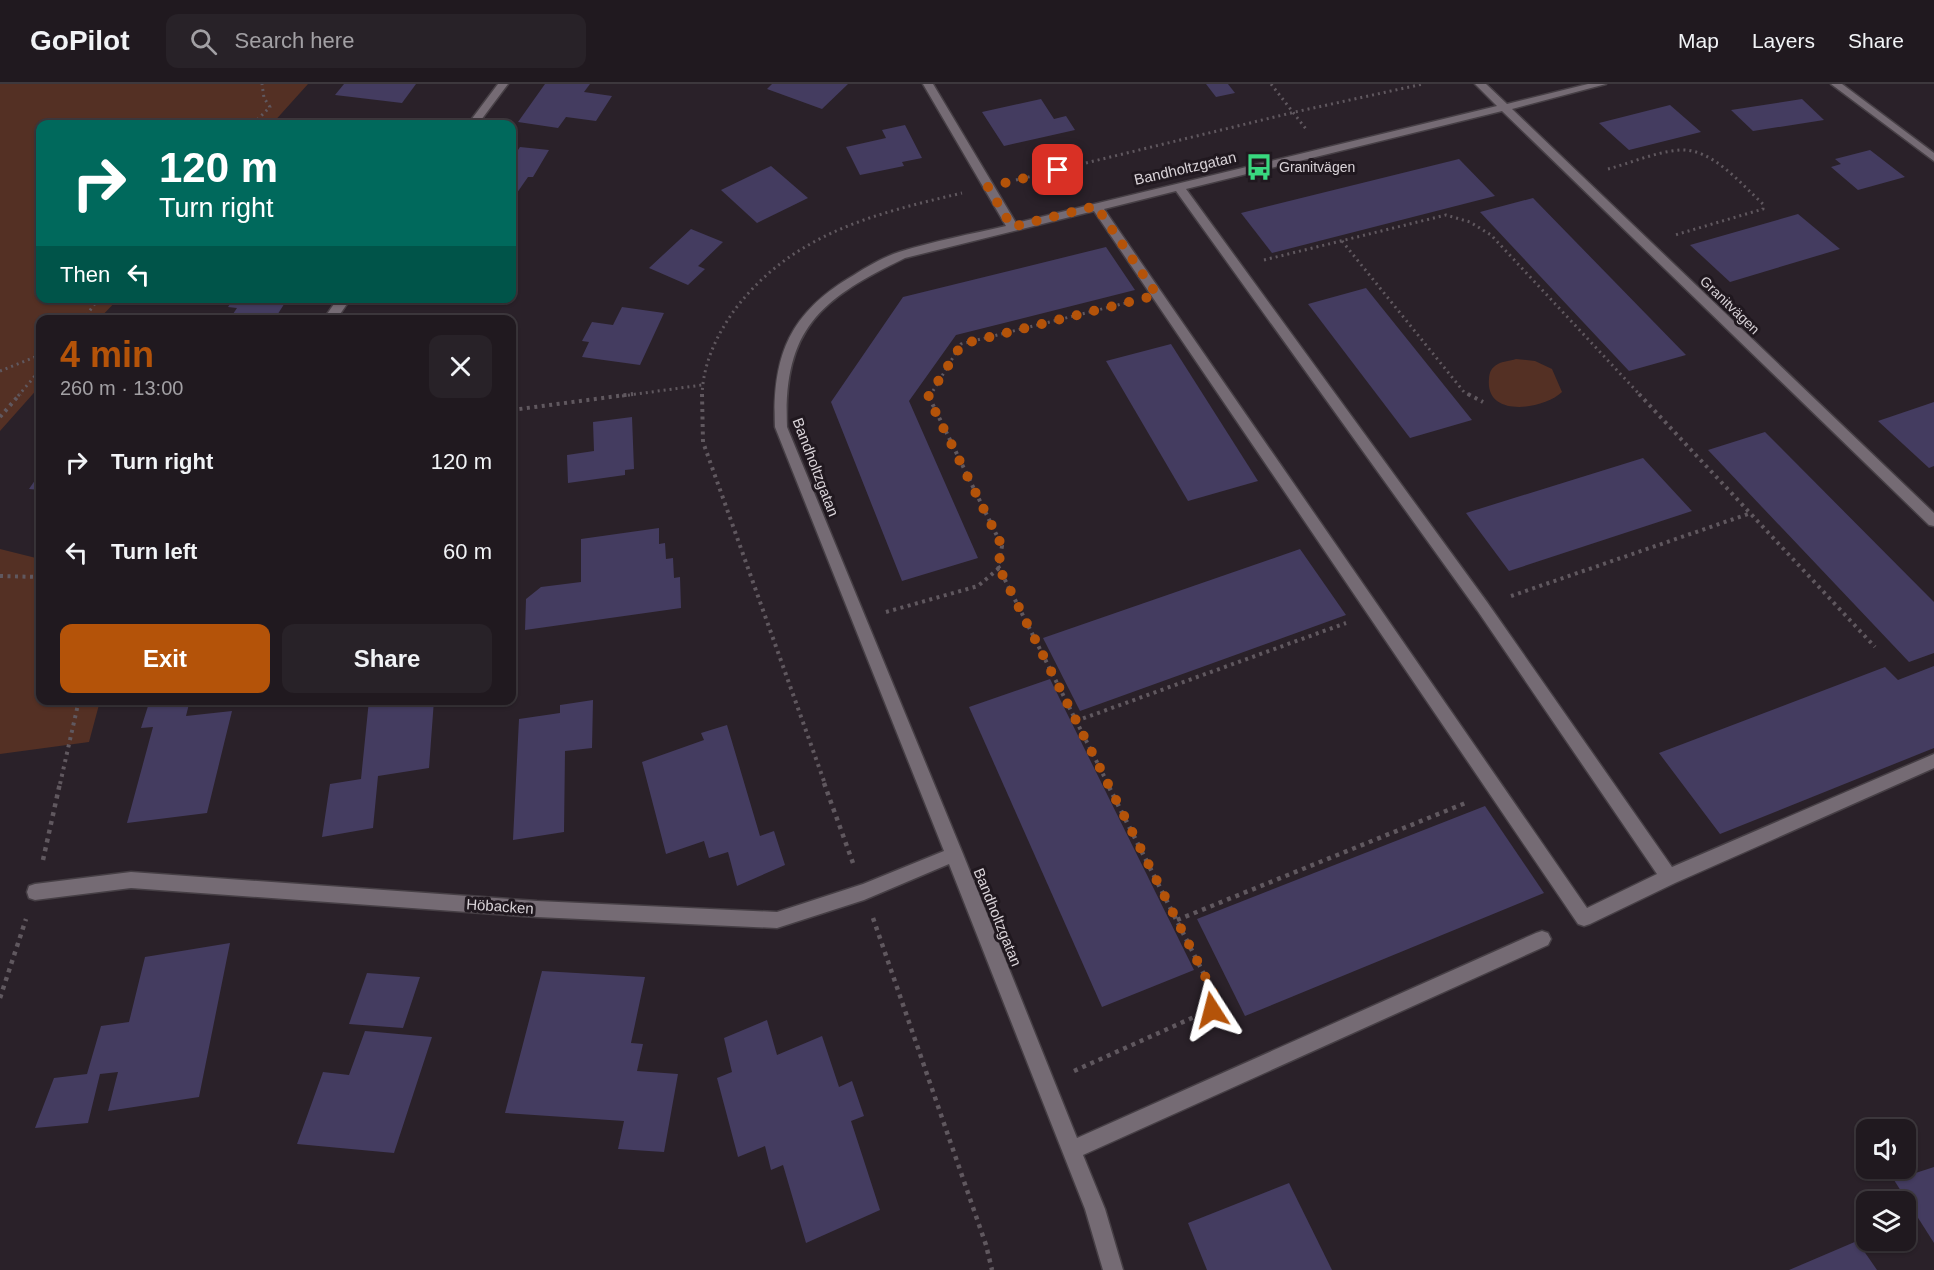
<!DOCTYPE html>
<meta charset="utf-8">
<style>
:root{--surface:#20191f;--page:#282228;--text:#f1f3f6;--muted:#a2a0a4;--line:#3d383d;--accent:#b45309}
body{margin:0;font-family:Arial,sans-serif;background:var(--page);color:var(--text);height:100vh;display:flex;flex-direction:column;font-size:22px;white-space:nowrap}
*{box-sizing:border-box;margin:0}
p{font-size:20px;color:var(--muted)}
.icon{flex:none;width:33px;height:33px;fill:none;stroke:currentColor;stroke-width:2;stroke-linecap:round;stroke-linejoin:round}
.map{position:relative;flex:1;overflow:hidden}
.sheet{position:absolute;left:36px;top:231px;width:480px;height:390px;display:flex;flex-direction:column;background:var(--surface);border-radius:12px;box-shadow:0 2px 4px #0004,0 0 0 2px var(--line)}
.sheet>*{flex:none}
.guide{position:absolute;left:36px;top:36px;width:480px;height:183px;border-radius:12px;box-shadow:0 2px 4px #0004,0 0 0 2px var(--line);background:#00695c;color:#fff;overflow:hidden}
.controls{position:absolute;left:1856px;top:1035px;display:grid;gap:12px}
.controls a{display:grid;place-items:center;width:60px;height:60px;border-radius:12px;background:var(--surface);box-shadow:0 2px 4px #0004,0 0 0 2px var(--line);font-size:30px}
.pin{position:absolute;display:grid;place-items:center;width:51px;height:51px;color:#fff;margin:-26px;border-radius:12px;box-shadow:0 3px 9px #0006}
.me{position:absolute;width:66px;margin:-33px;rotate:351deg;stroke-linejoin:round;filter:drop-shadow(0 0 4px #0008)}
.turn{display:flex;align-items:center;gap:21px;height:126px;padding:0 24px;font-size:27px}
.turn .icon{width:78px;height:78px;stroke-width:2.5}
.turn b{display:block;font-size:42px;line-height:51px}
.then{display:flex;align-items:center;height:57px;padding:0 24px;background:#0003;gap:12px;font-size:22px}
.round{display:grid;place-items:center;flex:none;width:63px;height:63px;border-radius:12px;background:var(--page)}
.headline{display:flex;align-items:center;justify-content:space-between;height:102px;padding:0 24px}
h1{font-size:36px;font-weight:700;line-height:45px;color:var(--accent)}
.action{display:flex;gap:12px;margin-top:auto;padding:12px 24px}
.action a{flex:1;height:69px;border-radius:12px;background:var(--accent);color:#fff;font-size:24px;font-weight:700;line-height:69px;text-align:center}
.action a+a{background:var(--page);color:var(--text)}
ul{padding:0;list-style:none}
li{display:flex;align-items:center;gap:18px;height:90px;padding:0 24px}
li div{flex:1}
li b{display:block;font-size:22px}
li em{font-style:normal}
header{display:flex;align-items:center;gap:36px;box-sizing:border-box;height:84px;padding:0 30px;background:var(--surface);border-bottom:2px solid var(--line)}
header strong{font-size:28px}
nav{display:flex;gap:33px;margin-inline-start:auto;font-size:21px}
.search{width:420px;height:54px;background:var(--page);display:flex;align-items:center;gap:15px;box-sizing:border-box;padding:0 21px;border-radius:12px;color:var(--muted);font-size:22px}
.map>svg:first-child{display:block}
.green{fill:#543024}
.building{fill:#443c60}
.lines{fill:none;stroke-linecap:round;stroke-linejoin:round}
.minor-casing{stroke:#463f45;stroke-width:3}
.path-far2{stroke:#60585f;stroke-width:3;stroke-dasharray:2 4;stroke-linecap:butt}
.path-far1{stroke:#60585f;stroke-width:4;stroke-dasharray:3 4.5;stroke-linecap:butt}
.path{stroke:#60585f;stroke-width:4.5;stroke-dasharray:4 5;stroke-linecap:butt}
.minor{fill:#756b74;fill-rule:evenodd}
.route{stroke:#b45309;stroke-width:10;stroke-dasharray:0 18}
.labels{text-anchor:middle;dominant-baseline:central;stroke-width:6;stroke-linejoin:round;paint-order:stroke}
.far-poi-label{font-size:14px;fill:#d9d3d8;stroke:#20181f;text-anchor:start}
.far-street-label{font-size:14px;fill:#d9d3d8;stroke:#20181f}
.street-label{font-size:15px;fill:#d9d3d8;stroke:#20181f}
</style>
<header>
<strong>GoPilot</strong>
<div class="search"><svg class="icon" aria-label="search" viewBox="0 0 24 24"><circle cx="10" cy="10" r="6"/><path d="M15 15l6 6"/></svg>Search here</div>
<nav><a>Map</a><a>Layers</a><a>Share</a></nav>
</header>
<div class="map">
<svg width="1934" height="1186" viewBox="0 0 1934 1186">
<rect width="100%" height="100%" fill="#2a2129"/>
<!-- green -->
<g class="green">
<path d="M0 0H308L272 40H40V214L118 215 99 235 40 236V302L0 347Z"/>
<path d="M1516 275 1535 277 1552 285 1562 308C1543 326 1485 334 1489 295 1489 288 1492 283 1498 280 1503 277 1510 277 1516 275Z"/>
<path d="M0 465 40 475V616L100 617 89 658 0 670Z"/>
</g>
<!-- building -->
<g class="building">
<path d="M344 0H416L402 19 335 11Z"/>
<path d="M545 0H590L584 8 612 12 596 37 566 33 558 44 518 38Z"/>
<path d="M772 0H848L822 25 767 5Z"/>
<path d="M1206 0H1228L1235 9 1216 13Z"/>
<path d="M1041 15 1054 35 1066 32 1075 46 1004 62 982 28Z"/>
<path d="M1802 15 1824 36 1753 47 1731 26Z"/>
<path d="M1670 21 1701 48 1629 66 1599 39Z"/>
<path d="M905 41 922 74 902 78 904 82 860 91 846 63 886 54 882 46Z"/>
<path d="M520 63 549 66 533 93H528L512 116V71L514 72Z"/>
<path d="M1870 66 1905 93 1858 106 1831 83 1841 80 1835 75Z"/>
<path d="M1459 75 1495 112 1272 169 1241 129Z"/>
<path d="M771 82 808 114 757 139 721 106Z"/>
<path d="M1533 114 1686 271 1629 287 1480 128Z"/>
<path d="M1798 130 1840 165 1730 198 1690 161Z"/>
<path d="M691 145 723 158 698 182 705 185 688 201 649 184Z"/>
<path d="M1106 163 1135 206 956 251 909 317 978 474 902 497 831 318 903 213Z"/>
<path d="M1366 204 1472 336 1410 354 1308 220Z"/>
<path d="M234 214H288L274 236H229L237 224 228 223Z"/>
<path d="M622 223 664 229 640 281 582 273 589 258 582 257 592 238 613 241Z"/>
<path d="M1171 260 1258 397 1188 417 1106 277Z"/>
<path d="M1934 318V382L1929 384 1878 337Z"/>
<path d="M632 333 634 385 625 386V391L568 399 567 371 594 367 593 338Z"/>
<path d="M1765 348 1934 518V569L1909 578 1708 366Z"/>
<path d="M1643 374 1692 427 1509 487 1466 429Z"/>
<path d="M40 389V406L29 405Z"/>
<path d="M659 444V460L665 459 666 475 673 474 674 494 680 493 681 524 525 546 526 515 541 503 581 498V455Z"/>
<path d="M1300 465 1346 531 1080 627 1043 554Z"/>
<path d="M1934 582V664L1720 750 1659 669 1885 583 1898 596Z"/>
<path d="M1050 595 1194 886 1102 923 969 623Z"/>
<path d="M174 616H190L186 632 232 627 207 729 127 739 153 643 141 644 149 619Z"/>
<path d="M369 616H434L429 684 378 692 373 744 322 753 330 700 361 695Z"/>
<path d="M593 616 592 664 565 667 564 748 513 756 519 635 560 629V621Z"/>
<path d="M727 641 760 752 774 747 785 781 737 802 728 768 709 774 704 757 666 770 642 678 704 656 701 649Z"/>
<path d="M1485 722 1544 809 1245 932 1197 835Z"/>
<path d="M230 859 199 1013 108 1027 118 988 100 990 88 1039 35 1044 54 994 87 990 101 942 129 938 145 873Z"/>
<path d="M542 887 645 893 631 959 643 960 637 987 678 990 664 1068 618 1065 624 1037 505 1029Z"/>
<path d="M367 889 420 893 403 944 349 940Z"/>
<path d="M767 936 777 971 822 952 839 1003 852 997 864 1032 851 1037 880 1126 806 1159 783 1081 771 1086 765 1062 738 1073 717 994 732 988 724 954Z"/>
<path d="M365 947 432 953 394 1069 297 1060 323 988 349 991Z"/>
<path d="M1934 1083V1159L1894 1096Z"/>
<path d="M1289 1099 1332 1186H1207L1188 1139Z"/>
<path d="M1857 1157 1877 1186H1789Z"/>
</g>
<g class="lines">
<defs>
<g id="minor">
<path d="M498 0H508L478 40H468Z"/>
<path d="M923 0H933L1016 139 1497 22 1475 0H1486L1507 20 1588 0H1606L1512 25 1934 429V442L1929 441 1502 27 1186 105 1487 518 1672 783 1934 670V684L1675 799 1590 840 1584 842 1578 840 1094 127 905 174C821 215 783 244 787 343L963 770 1077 1054 1536 849 1542 847 1548 849 1551 855 1548 861 1083 1071 1105 1125 1123 1186H1103L1085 1125 949 780 864 816 777 844 537 833 131 804 35 816 29 814 27 808 29 802 35 800 131 788 537 817 777 828 863 800 944 767 775 343C772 271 790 228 854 191 868 182 884 173 899 168 934 157 971 150 1006 142ZM1176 107 1477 526 1657 790 1587 824 1104 125Z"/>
<path d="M1831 0H1842L1934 69V77Z"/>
<path d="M338 214H351L336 236H323Z"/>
</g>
</defs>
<!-- minor casing -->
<use href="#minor" class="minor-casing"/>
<!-- path-far2 -->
<g class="path-far2">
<path d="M1271 0 1306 45"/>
<path d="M253 40 270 23 264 14 262 0"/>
<path d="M1608 85C1631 79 1655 68 1680 66 1712 64 1741 100 1763 120V125L1675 151"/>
<path d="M1016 96 1295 28 1423 0"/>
<path d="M1342 157 1464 308 1471 312"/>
<path d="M1264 176 1446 131 1470 138 1491 151 1641 312"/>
<path d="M83 236 99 214"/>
<path d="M0 287 40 271"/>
<path d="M18 312 40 286"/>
<path d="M622 312 702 301"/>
<path d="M702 312C703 279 717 250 736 224 794 149 874 130 962 109"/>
<path d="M930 312 961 260 1130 218"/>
</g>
<!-- path-far1 -->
<g class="path-far1">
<path d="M702 310 703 358 825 700"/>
<path d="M1468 310 1483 318"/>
<path d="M1639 310 1875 563"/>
<path d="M512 326 633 310"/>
<path d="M0 333 20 310"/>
<path d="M998 482 1108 700"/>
<path d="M0 492 40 493"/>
<path d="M1511 512 1751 429"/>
<path d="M886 528 978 502 998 485 1002 462 929 313 931 310"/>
<path d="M1076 637 1346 539"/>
<path d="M60 700 79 616"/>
</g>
<!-- path -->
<g class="path">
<path d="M824 699 853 779"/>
<path d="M43 776 60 699"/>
<path d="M873 834 986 1161 992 1186"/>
<path d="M1177 836 1468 718"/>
<path d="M0 914 26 835"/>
<path d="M1074 987 1212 925 1216 914 1107 699"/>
</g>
<!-- minor -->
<use href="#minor" class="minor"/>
</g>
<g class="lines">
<!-- route -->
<path class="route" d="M1058 86 988 103 1012 143 1096 122 1157 211 962 260 928 313 1002 462 998 482 1216 914 1212 926"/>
</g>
<!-- icons -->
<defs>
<symbol id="bus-bare" viewBox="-9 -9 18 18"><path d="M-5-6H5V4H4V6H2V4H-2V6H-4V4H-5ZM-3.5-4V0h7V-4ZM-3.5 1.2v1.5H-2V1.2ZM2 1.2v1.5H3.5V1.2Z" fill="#39d87f" stroke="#20181f" stroke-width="2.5" paint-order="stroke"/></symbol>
</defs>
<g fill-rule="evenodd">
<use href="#bus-bare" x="1240" y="64" width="38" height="38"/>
</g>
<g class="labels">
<!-- far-poi labels -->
<g class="far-poi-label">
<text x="1279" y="83">Granitvägen</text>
</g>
<!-- far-street labels -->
<g class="far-street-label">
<text transform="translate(1730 221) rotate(44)">Granitvägen</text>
</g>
<!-- street labels -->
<g class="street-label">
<text transform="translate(1185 84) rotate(-13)">Bandholtzgatan</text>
<text transform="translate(816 383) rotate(69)">Bandholtzgatan</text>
<text transform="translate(500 822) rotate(4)">Höbacken</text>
<text transform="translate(998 833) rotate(68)">Bandholtzgatan</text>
</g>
</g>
</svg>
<div class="controls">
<a><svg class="icon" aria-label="sound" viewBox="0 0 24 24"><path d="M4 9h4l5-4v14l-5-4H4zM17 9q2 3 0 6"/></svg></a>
<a><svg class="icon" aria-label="layers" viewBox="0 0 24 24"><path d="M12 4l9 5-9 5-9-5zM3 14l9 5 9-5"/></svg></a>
</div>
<div class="pin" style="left:1058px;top:86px;background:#d93025"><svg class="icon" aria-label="arrive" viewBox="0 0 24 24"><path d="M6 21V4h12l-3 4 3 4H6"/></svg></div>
<svg class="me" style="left:1212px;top:926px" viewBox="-20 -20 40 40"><path d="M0-17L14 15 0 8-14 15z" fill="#b45309" stroke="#fff" stroke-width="4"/></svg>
<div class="guide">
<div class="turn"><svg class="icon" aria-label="right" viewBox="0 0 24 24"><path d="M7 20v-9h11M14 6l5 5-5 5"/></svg><div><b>120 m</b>Turn right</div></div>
<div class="then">Then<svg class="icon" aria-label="left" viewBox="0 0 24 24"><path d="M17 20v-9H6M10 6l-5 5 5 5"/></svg></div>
</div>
<section class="sheet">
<div class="headline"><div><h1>4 min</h1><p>260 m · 13:00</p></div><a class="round"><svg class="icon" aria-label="close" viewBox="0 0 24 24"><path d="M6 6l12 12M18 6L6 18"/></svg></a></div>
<ul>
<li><svg class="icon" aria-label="right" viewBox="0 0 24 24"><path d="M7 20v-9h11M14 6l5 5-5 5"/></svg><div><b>Turn right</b></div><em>120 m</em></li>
<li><svg class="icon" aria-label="left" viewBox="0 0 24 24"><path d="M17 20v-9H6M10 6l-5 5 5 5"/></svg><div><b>Turn left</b></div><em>60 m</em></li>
</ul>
<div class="action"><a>Exit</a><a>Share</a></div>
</section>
</div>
